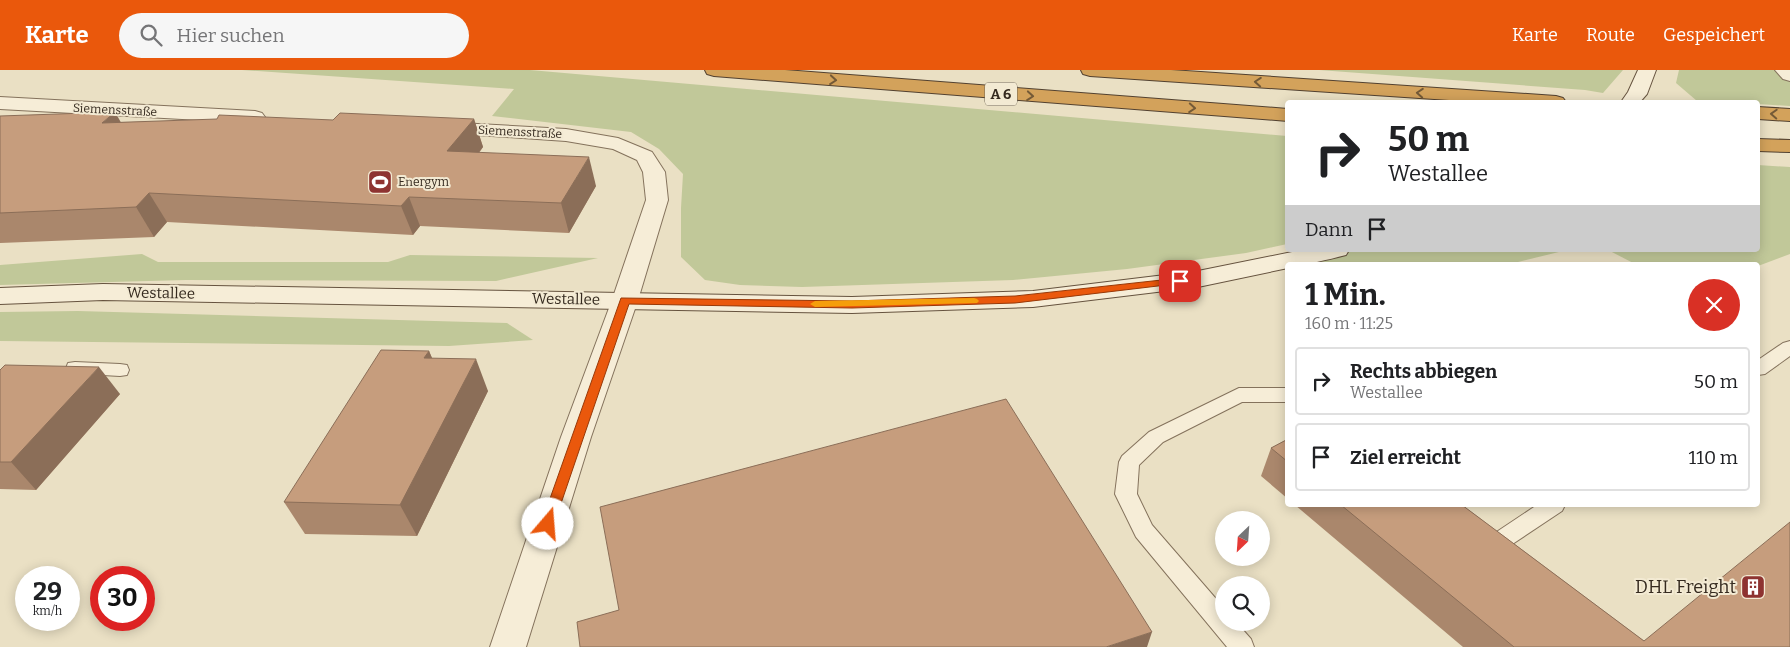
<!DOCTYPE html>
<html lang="de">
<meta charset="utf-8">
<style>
:root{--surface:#fff;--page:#f6f6f6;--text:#202124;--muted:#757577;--line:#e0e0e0;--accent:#ea580c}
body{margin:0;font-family:Bitter,serif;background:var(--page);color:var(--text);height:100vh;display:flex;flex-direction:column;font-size:19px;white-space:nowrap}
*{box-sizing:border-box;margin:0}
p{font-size:16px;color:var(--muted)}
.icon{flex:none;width:28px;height:28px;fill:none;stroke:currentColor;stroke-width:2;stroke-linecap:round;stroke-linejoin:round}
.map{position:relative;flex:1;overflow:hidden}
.details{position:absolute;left:1285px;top:192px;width:475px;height:245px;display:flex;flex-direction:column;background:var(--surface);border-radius:5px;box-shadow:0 2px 12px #0003}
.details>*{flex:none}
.guide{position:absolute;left:1285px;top:30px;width:475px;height:152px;border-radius:5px;box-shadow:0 2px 12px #0003;background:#fff;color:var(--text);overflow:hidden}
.needle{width:32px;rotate:205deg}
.fabs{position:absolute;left:1215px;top:441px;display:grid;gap:10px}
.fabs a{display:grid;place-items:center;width:55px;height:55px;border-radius:50%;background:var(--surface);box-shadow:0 2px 12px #0003;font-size:25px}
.speed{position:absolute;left:15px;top:496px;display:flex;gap:10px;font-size:25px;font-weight:700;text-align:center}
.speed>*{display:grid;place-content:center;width:65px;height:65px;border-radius:50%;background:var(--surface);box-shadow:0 2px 12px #0003;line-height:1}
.speed small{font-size:12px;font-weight:400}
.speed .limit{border:8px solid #d22;background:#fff;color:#111}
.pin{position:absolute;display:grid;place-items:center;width:42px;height:42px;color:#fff;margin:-21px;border-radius:10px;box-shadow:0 2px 8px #0006}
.me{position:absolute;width:55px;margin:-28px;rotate:18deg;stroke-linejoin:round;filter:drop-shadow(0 0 4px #0008)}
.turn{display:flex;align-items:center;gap:18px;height:105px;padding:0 20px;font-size:22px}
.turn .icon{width:65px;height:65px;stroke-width:2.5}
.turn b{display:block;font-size:35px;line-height:42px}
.then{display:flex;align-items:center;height:48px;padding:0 20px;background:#0003;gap:10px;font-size:19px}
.round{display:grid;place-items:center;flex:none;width:52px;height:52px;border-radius:26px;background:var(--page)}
.overview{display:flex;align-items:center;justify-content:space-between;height:85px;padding:0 20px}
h1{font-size:30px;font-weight:700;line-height:38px}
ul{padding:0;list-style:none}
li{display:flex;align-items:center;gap:15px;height:68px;margin:0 10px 8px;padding:0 10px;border:2px solid var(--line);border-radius:5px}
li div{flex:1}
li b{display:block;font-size:19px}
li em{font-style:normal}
header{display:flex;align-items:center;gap:30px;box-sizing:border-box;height:70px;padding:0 25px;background:var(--accent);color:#fff}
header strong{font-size:24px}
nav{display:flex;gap:28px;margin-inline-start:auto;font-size:18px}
.search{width:350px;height:45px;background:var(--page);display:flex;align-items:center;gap:12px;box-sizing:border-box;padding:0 18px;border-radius:28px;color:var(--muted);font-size:19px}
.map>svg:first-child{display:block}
.green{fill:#c1c899}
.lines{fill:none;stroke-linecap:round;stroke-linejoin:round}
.service-casing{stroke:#84725c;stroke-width:2}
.minor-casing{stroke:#84725c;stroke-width:2}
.secondary-casing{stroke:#66533f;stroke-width:2}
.motorway-casing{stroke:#524130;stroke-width:2}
.service{fill:#f6edd7;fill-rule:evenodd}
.minor{fill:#f6edd7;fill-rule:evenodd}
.secondary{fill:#f6edd7;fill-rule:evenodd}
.motorway{fill:#d3a25b;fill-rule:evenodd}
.wall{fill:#aa876c}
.shaded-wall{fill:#8b6e58}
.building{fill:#c69d7d;stroke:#8b6e58}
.oneway{stroke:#745a37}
.route{fill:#ea580c;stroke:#983908}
.slow{fill:#f59e0b}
.labels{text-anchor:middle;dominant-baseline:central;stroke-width:4;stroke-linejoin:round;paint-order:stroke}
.far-street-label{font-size:12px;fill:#352a1f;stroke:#f3ead3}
.far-poi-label{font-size:12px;fill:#352a1f;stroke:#f3ead3;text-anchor:start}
.shield{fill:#f3ead3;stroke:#6e6455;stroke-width:1}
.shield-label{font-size:14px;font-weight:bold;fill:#352a1f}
.street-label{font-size:15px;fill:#352a1f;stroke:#f3ead3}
.near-poi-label{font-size:18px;fill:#352a1f;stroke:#f3ead3;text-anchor:end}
</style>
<header>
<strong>Karte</strong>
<div class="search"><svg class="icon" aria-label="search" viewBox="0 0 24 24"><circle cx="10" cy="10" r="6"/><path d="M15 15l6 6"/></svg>Hier suchen</div>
<nav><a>Karte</a><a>Route</a><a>Gespeichert</a></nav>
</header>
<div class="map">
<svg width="1790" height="577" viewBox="0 0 1790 577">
<rect width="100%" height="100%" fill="#eae0c4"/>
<!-- green -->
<g class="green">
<path d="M242 0H530L1287 66V174L1246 183 1127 199 1013 210 802 217 740 215 705 210 681 187V138L683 104 659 79 631 62 492 46 514 19Z"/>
<path d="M1319 0H1623L1603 23 1585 20Z"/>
<path d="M1679 0H1777L1790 11V36L1758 34V32L1697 31 1676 13Z"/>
<path d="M1758 95 1790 97V184L1758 196 1637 195 1608 180H1758Z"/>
<path d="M1337 180H1567L1506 195H1288L1287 199 1282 193Z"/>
<path d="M142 184 158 192H388L410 185 598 188 496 211 186 210 0 215V195Z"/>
<path d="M78 241 507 253 533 270 449 276 0 271V242Z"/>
</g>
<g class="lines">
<defs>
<g id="service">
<path d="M1790 271V286L1765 304 1758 305V290L1783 273Z"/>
<path d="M75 292 120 294 127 295 129 300 127 305 120 306 68 303 66 298 68 293Z"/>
<path d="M1239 318H1288V332H1242L1163 372 1139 395 1137 424 1152 455 1224 538V552H1236L1251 569 1254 577H1227L1136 467 1115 424 1119 392 1122 386 1149 362Z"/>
<path d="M1537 435H1565L1562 441 1508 477 1500 480 1492 477 1489 471 1492 465Z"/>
</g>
<g id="minor">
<path d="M1775 0H1790V11L1783 9Z"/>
<path d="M0 27 255 41 262 43 265 47 262 51 255 53 0 39Z"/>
<path d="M441 52 566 59 618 68 652 82 665 102 668 130 638 230 591 367 526 577H490L561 367 612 230 646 130 643 102 637 90 613 79 566 71 434 62 431 58 434 54Z"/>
</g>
<g id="secondary">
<path d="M1638 0H1656L1647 24 1640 32H1621L1628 22Z"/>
<path d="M1302 180H1349L1346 185C1327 190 1307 195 1288 195V198L1198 217 1033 237 852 243 103 230 0 234V218L103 214 852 227 1033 221 1198 201Z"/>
</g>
<g id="motorway">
<path d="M705 0H785L1288 39V51L714 6 707 4Z"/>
<path d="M1081 0H1171L1556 26 1563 28 1566 32H1479L1090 6 1083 4Z"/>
<path d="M1758 37 1790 39V51L1758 49Z"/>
<path d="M1758 69 1790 70V82L1758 81Z"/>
</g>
</defs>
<!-- service casing -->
<use href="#service" class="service-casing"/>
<!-- minor casing -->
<use href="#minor" class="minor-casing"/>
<!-- secondary casing -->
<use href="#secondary" class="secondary-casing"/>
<!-- motorway casing -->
<use href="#motorway" class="motorway-casing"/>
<!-- service -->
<use href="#service" class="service"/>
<!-- minor -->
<use href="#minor" class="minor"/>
<!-- secondary -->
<use href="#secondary" class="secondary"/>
<!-- motorway -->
<use href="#motorway" class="motorway"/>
</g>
<!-- wall -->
<g class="wall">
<path d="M0 46 121 52 474 49 483 77 479 83 596 116 569 163 420 156 413 165 167 152 154 167 0 173Z"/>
<path d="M429 281 432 288 488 321 417 466 305 464 284 432Z"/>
<path d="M0 300 120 324 36 420 0 419Z"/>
<path d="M1288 369V429L1261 406 1271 378Z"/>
<path d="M1295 435H1462L1644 571 1790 577H1463Z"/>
</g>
<!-- shaded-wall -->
<g class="shaded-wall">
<path d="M115 42 131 70 102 53Z"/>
<path d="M474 49 483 77 457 110 447 81Z"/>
<path d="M589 87 596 116 569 163 561 133Z"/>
<path d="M149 123 167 152 154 167 136 137Z"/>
<path d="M409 127 420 156 413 165 401 136Z"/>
<path d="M429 281 442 312 424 288Z"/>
<path d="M476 289 488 321 417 466 400 435Z"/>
<path d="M99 297 120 324 36 420 11 392Z"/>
<path d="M1152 562 1147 577H1106Z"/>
</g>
<!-- building -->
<g class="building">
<path d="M115 42 102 53 217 49 219 45 333 50 340 43 474 49 447 81 589 87 561 133 409 127 401 136 149 123 136 137 0 143V46Z"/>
<path d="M381 280 429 281 424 288 476 289 400 435 284 432Z"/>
<path d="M5 295 99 297 11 392H0V300Z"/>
<path d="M1006 329 1152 562 1106 577H580L577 552 619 540 600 437Z"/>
<path d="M1288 369V392L1271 378Z"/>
<path d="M1341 435H1462L1644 571 1790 452V577H1514Z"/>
</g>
<!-- one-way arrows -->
<defs><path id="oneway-chevron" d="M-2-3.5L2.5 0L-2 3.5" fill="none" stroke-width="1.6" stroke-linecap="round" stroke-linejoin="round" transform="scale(1.25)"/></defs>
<g class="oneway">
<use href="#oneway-chevron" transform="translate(833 10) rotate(5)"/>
<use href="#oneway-chevron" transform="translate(1258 12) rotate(-176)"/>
<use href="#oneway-chevron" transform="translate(1420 23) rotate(-176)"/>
<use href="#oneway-chevron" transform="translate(1030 26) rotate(5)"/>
<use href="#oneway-chevron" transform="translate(1192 38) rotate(4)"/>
<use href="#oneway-chevron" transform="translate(1774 44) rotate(-177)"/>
</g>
<!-- route -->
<path class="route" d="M1180 208 1185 211 1183 213 1015 233 852 238 629 234 554 454 552 458 548 460 543 458 541 454 621 228 852 231 1015 226Z"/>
<!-- slow -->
<path class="slow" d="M974 228 977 229 979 231 977 233 815 237 810 234 815 231Z"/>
<!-- icons -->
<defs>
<symbol id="stadium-square" viewBox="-11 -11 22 22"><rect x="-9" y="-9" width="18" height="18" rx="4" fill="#8e3331" stroke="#f3ead3"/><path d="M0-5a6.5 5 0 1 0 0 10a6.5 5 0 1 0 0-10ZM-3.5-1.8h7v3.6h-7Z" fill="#fff"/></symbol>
<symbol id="building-square" viewBox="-11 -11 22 22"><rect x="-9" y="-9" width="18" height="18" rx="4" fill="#8e3331" stroke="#f3ead3"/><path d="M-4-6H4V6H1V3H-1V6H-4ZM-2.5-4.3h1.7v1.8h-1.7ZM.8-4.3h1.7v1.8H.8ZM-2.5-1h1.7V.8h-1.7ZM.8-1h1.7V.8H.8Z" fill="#fff"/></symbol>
</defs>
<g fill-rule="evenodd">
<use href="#stadium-square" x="366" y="98" width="28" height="28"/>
<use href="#building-square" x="1739" y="503" width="28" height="28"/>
</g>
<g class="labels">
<!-- far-street labels -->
<g class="far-street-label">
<text transform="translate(115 40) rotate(3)">Siemensstraße</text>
<text transform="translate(520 62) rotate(3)">Siemensstraße</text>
</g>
<!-- far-poi labels -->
<g class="far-poi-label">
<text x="398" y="112">Energym</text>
</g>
<!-- shield labels -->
<rect class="shield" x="985" y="12.5" width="32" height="23" rx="4"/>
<g class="shield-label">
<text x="1001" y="24">A 6</text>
</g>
<!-- street labels -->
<g class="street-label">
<text transform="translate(161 223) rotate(1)">Westallee</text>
<text transform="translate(566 229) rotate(1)">Westallee</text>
</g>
<!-- near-poi labels -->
<g class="near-poi-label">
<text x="1736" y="517">DHL Freight</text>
</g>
</g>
</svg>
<div class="fabs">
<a><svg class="needle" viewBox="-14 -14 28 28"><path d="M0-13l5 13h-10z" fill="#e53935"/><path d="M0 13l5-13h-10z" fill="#757577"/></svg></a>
<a><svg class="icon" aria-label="search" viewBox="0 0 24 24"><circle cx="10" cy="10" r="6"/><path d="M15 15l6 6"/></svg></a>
</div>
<div class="speed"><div>29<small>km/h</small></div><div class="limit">30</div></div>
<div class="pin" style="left:1180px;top:211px;background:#d93025"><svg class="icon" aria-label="arrive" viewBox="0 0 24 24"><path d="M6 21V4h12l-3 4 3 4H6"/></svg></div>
<svg class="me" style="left:548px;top:454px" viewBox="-20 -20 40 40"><circle r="19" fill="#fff"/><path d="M0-13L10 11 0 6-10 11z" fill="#ea580c"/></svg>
<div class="guide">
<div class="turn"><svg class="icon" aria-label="right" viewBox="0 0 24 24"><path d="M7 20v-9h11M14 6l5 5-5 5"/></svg><div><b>50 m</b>Westallee</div></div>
<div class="then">Dann<svg class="icon" aria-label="arrive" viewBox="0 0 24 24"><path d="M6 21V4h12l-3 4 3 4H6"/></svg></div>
</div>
<section class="details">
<div class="overview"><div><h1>1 Min.</h1><p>160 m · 11:25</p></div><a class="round" style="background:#d93025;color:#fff"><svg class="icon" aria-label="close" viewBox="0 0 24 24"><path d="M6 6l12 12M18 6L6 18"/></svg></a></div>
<ul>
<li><svg class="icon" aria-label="right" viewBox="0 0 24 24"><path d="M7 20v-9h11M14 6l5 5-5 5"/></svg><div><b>Rechts abbiegen</b><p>Westallee</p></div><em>50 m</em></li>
<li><svg class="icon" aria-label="arrive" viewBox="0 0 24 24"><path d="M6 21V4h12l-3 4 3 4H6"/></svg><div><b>Ziel erreicht</b></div><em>110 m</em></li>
</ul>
</section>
</div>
